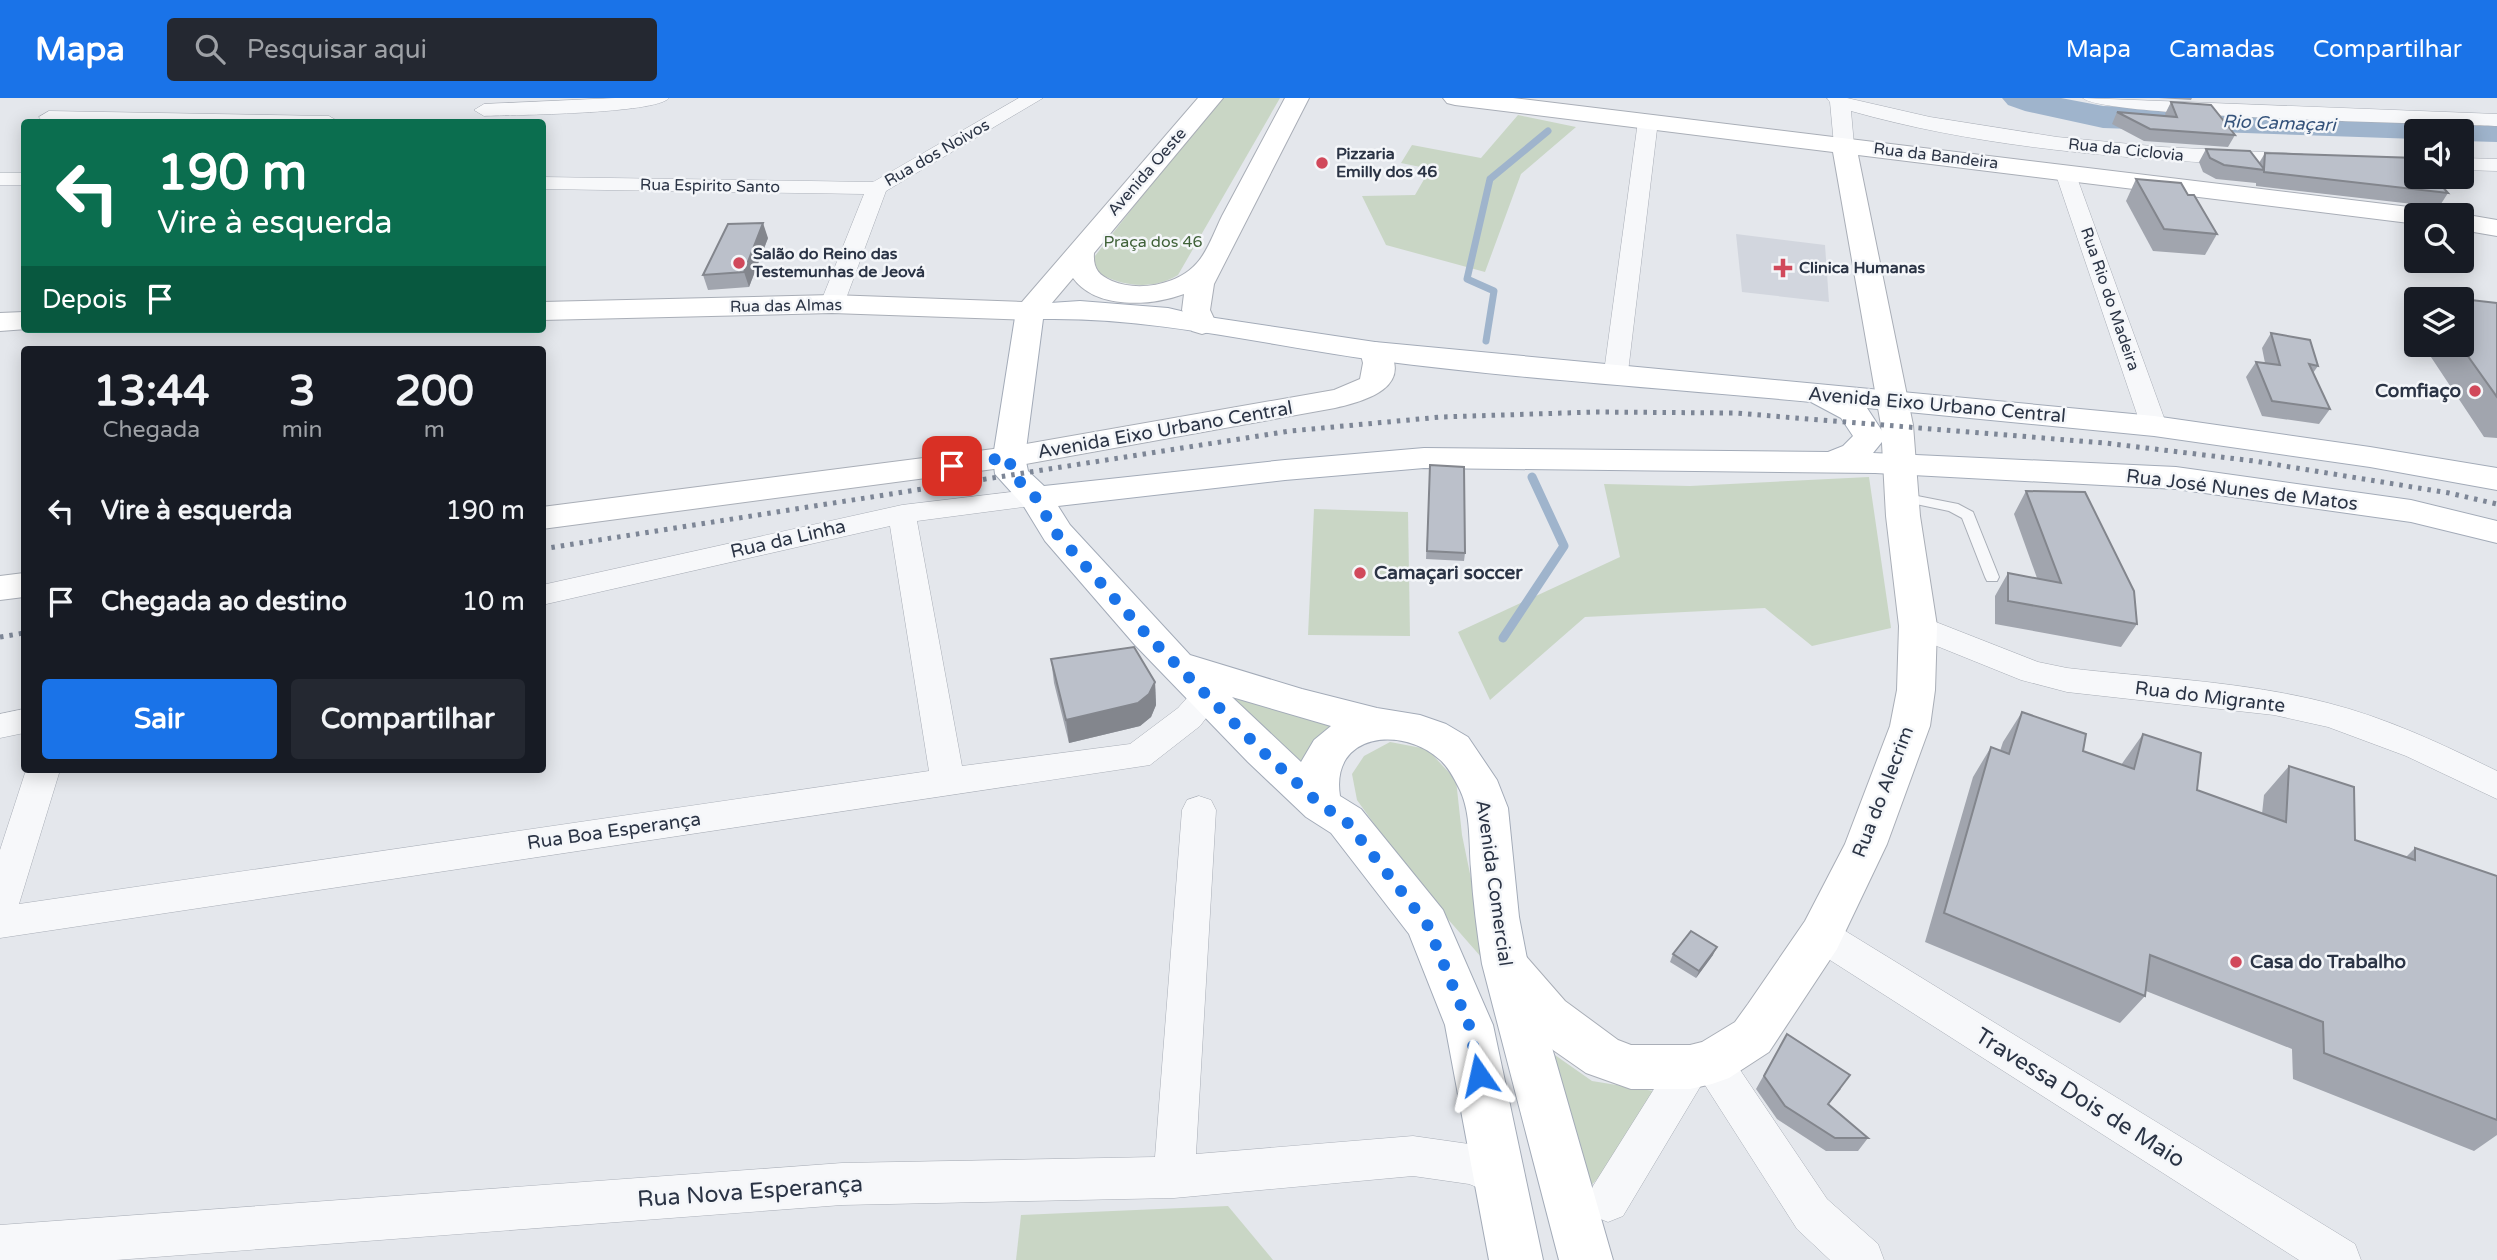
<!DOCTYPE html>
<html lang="pt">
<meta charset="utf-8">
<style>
:root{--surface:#171b24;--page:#242831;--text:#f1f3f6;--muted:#9ea1a6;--accent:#1a73e8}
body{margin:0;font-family:"Varela Round",sans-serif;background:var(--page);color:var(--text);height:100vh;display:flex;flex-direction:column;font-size:26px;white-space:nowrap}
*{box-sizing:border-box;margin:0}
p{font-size:23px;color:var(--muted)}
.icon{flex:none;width:38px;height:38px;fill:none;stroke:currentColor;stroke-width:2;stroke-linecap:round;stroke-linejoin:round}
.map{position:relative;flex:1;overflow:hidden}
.sheet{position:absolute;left:21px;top:248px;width:525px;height:427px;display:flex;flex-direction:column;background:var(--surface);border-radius:7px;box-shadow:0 4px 18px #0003}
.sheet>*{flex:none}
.guide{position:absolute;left:21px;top:21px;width:525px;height:214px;border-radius:7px;box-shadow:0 4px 18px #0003;background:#0b6e4f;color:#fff;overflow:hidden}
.fabs{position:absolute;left:2404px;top:21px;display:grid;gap:14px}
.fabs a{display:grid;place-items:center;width:70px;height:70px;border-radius:7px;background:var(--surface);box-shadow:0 4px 18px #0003;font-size:35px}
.pin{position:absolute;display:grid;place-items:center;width:60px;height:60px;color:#fff;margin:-30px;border-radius:14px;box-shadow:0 4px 10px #0006}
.me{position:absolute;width:77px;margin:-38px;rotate:349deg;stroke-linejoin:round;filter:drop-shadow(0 0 5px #0008)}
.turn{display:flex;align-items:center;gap:24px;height:147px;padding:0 21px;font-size:32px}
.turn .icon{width:91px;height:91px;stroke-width:2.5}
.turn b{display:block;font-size:49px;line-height:60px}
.then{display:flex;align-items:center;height:66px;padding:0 21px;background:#0003;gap:14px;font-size:26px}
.eta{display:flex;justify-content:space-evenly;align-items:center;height:119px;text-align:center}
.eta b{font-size:42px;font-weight:800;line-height:49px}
.primary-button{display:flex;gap:14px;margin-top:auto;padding:14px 21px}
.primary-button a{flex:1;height:80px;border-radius:7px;background:var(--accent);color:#fff;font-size:28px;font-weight:800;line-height:80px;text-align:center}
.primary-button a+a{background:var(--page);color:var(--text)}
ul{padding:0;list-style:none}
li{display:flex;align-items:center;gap:21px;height:91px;padding:0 21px}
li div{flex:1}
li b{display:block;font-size:26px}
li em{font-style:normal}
header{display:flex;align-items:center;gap:42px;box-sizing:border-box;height:98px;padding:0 35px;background:var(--accent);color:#fff}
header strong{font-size:33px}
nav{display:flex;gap:38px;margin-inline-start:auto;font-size:24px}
.search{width:490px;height:63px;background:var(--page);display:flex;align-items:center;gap:18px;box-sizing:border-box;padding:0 24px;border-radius:7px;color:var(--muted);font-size:26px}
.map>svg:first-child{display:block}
.built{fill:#d2d6de}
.green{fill:#c9d6c5}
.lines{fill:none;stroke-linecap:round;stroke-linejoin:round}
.stream-far1{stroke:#9fb4cc;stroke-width:7}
.stream{stroke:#9fb4cc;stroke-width:9}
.river{fill:#9fb4cc;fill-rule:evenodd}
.lane-casing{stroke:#a9aeb7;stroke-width:2}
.street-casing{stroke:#a9aeb7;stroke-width:1}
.secondary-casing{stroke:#a9aeb7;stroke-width:2}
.primary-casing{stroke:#a3abb8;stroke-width:2}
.lane{fill:#f7f8fa;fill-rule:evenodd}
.street{fill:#f7f8fa;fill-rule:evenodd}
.secondary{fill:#fff;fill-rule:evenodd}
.primary{fill:#fff;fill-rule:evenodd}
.rail{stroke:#7d8696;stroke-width:5;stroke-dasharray:3.5 6;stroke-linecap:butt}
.wall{fill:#a1a5ae}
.shaded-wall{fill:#83868d}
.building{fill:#bbc0ca;stroke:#83868d;stroke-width:2}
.route{stroke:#1a73e8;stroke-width:12;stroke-dasharray:0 21.6}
.poi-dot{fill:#d1495b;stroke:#f4f6f9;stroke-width:2.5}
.labels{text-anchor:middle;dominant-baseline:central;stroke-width:5;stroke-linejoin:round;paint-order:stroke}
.far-street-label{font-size:16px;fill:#2b3445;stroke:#f4f6f9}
.far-poi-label{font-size:16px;font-weight:bold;fill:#2b3445;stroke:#f4f6f9;text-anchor:start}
.far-park-label{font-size:16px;fill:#3f6138;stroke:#f4f6f9}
.far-water-label{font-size:18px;font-style:italic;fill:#34527a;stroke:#f4f6f9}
.poi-label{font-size:19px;font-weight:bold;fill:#2b3445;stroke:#f4f6f9;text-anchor:start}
.street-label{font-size:19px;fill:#2b3445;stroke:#f4f6f9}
.near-street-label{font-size:23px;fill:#2b3445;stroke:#f4f6f9}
</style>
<header>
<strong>Mapa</strong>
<div class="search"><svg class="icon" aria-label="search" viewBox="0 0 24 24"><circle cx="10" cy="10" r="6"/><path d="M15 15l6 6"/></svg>Pesquisar aqui</div>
<nav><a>Mapa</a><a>Camadas</a><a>Compartilhar</a></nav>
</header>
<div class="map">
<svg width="2497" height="1162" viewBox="0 0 2497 1162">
<rect width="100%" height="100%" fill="#e4e7ec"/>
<!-- built -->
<path class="built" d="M1736 136 1825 147 1829 204 1742 194Z"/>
<!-- green -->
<g class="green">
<path d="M1219 0H1280L1178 177C1151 193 1122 188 1095 174L1091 163Z"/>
<path d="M1518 17 1576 29 1521 76 1485 174 1386 147 1362 98 1415 97 1430 71 1401 65 1412 47 1481 60Z"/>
<path d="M1869 379 1891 530 1812 548 1765 510 1585 519 1490 602 1458 534 1620 459 1604 386 1690 388Z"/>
<path d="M1314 411 1408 414 1410 538 1308 537Z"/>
<path d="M1187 575 1377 628 1343 643 1327 708Z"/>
<path d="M1390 644 1427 651 1456 682 1462 737 1489 868 1418 787 1357 702 1352 676 1364 658Z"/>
<path d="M1552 955 1592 983 1672 996 1589 1090Z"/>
<path d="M1228 1108 1273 1162H1016L1021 1117Z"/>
</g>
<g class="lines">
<!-- stream-far1 -->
<path class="stream-far1" d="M1486 243 1494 193 1467 181 1490 81 1548 33"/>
<!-- stream -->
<path class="stream" d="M1503 540 1564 448 1532 379"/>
<!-- river -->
<path class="river" d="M2002 0H2061L2103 8 2497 22V44L2462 43V33H2417V41L2103 30 2025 13 2008 7Z"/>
<defs>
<path id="lane" d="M1902 395 1958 406 1973 414 1999 479 1997 483H1987L1985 479 1962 420 1949 413 1897 402 1895 399 1897 396Z"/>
<g id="street">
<path d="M615 0H669C656 16 512 17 484 18L474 12 484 6Z"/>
<path d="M1019 0H1043L886 93 844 206 840 211H824L820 206 864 96 542 91V79L873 84Z"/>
<path d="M1827 0H1847L1930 19 2057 39 2162 49 2302 56 2309 58 2312 62 2309 66C2283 73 2242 66 2214 65 2093 58 1967 46 1851 13L1854 47 1851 51H1837L1834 47 1830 4Z"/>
<path d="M2083 0 2497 16V28C2448 26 2098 19 2083 0Z"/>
<path d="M49 13 329 18 339 24 42 23 39 19Z"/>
<path d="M1648 17 1658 23 1628 274 1625 279 1616 281 1607 279 1604 274 1638 23Z"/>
<path d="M2462 60 2497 61V73L2462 72Z"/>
<path d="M2065 68 2072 70 2075 74 2167 328 2163 334 2154 336 2145 334 2141 328 2055 74 2058 70Z"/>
<rect x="0" y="75" width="24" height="12"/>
<path d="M1036 391 1046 394 1050 400 1046 406 917 423 962 668 1130 646 1178 610 1195 591 1206 587 1217 591 1222 599 1200 628 1150 667 0 840V752L26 672H60L19 806 929 673 890 428 542 507V487L902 407Z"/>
<path d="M1918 517 2038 564 2067 570C2153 580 2243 583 2328 605 2387 620 2442 646 2497 673V701L2406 658 2328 629 2274 617 2067 594 2021 582 1907 536 1903 528 1907 520Z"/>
<path d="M24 611V635L0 640V616Z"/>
<path d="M1199 698 1211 702 1216 712 1196 1056 1413 1038 1469 1046 1513 1062 1519 1077 1513 1092 1498 1098 1469 1086 1413 1078 1174 1100 842 1107 116 1162H0V1127L842 1065 1155 1059 1182 712 1187 702Z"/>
<path d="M1821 821 1834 826 2355 1146 2361 1162H2299L1808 848 1803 837 1808 826Z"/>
<path d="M1712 946 1726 951 1827 1101 1878 1146 1884 1162H1830L1797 1131 1703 984 1623 1118 1608 1124 1593 1118 1587 1103 1593 1088 1676 956 1690 951 1697 953Z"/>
</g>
<g id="secondary">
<path d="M1198 0H1223L1094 155C1093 170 1098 177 1112 183 1138 194 1178 187 1197 165 1208 153 1215 132 1222 118 1243 79 1264 39 1285 0H1309L1214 186 1210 212 1217 227 1212 233 1202 236 1192 233 1182 212 1184 196C1152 208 1096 212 1073 180L1040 219 1030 222 832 215 542 222V204L832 197 1022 204Z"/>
<path d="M1443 0H1513L2417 110 2426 112 2430 117H2417V126L1858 57 1913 327 1920 418 1937 528 1935 592 1930 628 1887 746 1837 851 1769 954 1729 980 1712 986 1690 991H1631L1586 975 1553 952 1531 933 1492 884 1485 870 1492 856 1508 850 1524 856 1565 903 1618 942 1631 947H1690L1702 944 1735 924 1748 906 1805 823 1845 746 1890 628 1897 592 1899 528 1886 418 1881 327 1833 54 1455 7 1447 5Z"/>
<path d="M2462 116 2497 122V138L2462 132V117H2457Z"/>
<path d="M24 214V231H27L0 233V215Z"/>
<path d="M1375 244 1386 247C1415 289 1366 303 1335 310L1009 369 542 431V409L1009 349 1334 292 1360 281 1363 265 1360 253 1364 247Z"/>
<path d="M24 475V499L0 502V478Z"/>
</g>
<path id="primary" d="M1080 203 1168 210 1202 218 1375 244 2154 318 2370 349 2497 370V392L2370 369 2154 338 1867 310 1886 339 1873 355 2176 369 2411 402 2497 423V445L2411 424 2176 391 1875 375 1424 370 1285 382 1058 408 1070 427 1190 557 1302 591 1377 610 1420 617 1446 626 1468 639 1497 682 1508 710 1519 819 1528 866 1613 1162H1559L1482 866C1477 834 1473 803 1471 771 1469 746 1471 715 1460 692 1455 682 1448 668 1439 661 1402 628 1330 635 1340 698L1361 711 1443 812 1449 826 1493 927 1543 1162H1489L1445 927 1409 836 1331 735 1306 719 1248 664 1135 547 1045 443 1023 407 995 376 993 359 1016 213 1020 207ZM1043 221C1155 219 1264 247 1374 262 1518 281 1666 290 1811 304L1841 320 1853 338 1843 348 1828 354 1424 350 1285 362 1044 388 1028 373 1025 359ZM1232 599 1331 628 1314 642 1301 664Z"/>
</defs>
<!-- lane casing -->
<use href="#lane" class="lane-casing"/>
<!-- street casing -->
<use href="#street" class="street-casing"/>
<!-- secondary casing -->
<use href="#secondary" class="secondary-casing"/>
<!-- primary casing -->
<use href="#primary" class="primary-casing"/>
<!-- lane -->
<use href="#lane" class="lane"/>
<!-- street -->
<use href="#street" class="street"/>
<!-- secondary -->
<use href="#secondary" class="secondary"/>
<!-- primary -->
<use href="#primary" class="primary"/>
<!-- rail -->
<g class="rail">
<path d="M542 451 1290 333 1441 319 1595 314 1735 315 2105 345 2254 363 2449 395 2497 406"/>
<path d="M0 539 24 535"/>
</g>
</g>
<!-- wall -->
<g class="wall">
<path d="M2159 0H2192L2191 2Z"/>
<path d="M2171 4 2235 37 2228 49 2144 43 2112 26 2117 14 2166 18 2165 16Z"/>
<path d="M2206 51 2259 65 2265 55 2448 95 2439 109 2256 88V85L2216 81 2203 74 2199 64Z"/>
<path d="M2136 81 2188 97 2217 136 2205 157 2153 153 2126 103Z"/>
<path d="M768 140 749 189 708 192 703 177Z"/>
<path d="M2497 205V340L2484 339 2423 247H2462Z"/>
<path d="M2417 211V237L2408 224Z"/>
<path d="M2271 235 2318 268 2313 275 2330 311 2319 326 2262 318 2246 279 2256 264 2265 265 2262 250Z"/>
<path d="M1430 367 1465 455 1464 463 1426 461Z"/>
<path d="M2026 393 2137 526 2121 549 1995 526V498L2008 475 2037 480 2014 416Z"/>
<path d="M1051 561 1155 584 1156 607 1151 619 1140 628 1069 645 1054 585Z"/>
<path d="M2022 614 2083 653 2121 667 2143 636 2197 692 2262 716 2264 697 2289 668 2355 742 2406 759 2415 750 2497 778V1037L2474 1053 2293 981 2292 951 2146 893 2145 898 2120 925 1925 844 1973 679 1991 649 2000 653 2003 644Z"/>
<path d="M1673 856 1713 857 1696 880 1670 864Z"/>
<path d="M1787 936 1841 991 1828 1007 1868 1040 1858 1053H1826L1777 1021 1756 991Z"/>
</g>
<!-- shaded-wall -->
<g class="shaded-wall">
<path d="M763 125 768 140 749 189 744 174Z"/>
<path d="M1155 584 1156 607 1151 619 1140 628 1069 645 1066 622Z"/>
<path d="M1717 849 1713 857 1696 880 1699 873Z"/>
</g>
<!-- building -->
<g class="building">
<path d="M2171 4 2211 7 2235 37 2150 31 2117 14 2177 19Z"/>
<path d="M2206 51 2250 53 2264 71 2265 55 2417 60V79H2434L2448 95 2264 74V72L2224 67 2210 60Z"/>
<path d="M2136 81 2181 85 2188 97H2194L2217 136 2164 131Z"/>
<path d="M763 125 744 174 703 177 728 126Z"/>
<path d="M2426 198 2460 201H2429Z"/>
<path d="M2462 201 2497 205V299L2460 247H2462Z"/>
<path d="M2271 235 2310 242 2318 268 2309 266 2330 311 2272 303 2256 264 2280 267Z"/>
<path d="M1430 367 1464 369 1465 455 1427 453Z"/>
<path d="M2026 393 2085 394 2134 493 2137 526 2008 503V475L2061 485Z"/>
<path d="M1134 549 1155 584 1149 596 1138 605 1066 622 1051 561Z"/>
<path d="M2022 614 2086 636 2083 653 2134 671 2143 636 2201 655 2197 692 2286 724 2289 668 2354 689 2355 742 2415 762V750L2497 778V1022L2324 955 2323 924 2150 857 2145 898 1944 815 1991 649 2009 656Z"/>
<path d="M1691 833 1717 849 1699 873 1673 856Z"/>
<path d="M1787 936 1850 977 1828 1006 1868 1040H1835L1785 1008 1764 978Z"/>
</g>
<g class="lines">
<!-- route -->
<path class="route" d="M952 368 1009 359 1012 376 1036 400 1056 435 1148 538 1262 653 1321 707 1346 723 1427 826 1469 927 1479 977"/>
</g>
<!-- markers -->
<g class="poi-dot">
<circle cx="1322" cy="65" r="7"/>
<circle cx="739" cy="165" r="7"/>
<path d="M1779.5 159.5h7v7h7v7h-7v7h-7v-7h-7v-7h7z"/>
<circle cx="2475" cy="293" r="7"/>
<circle cx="1360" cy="475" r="7"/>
<circle cx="2236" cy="864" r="7"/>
</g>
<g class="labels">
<!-- far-street labels -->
<g class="far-street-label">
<text transform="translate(2126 52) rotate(6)">Rua da Ciclovia</text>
<text transform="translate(937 55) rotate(-30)">Rua dos Noivos</text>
<text transform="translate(1936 58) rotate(7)">Rua da Bandeira</text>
<text transform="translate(1147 74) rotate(-49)">Avenida Oeste</text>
<text transform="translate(710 88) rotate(1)">Rua Espirito Santo</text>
<text transform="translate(2110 201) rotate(71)">Rua Rio do Madeira</text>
<text transform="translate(786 208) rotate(-1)">Rua das Almas</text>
</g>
<!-- far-poi labels -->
<g class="far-poi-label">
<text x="1336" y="56">Pizzaria<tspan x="1336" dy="18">Emilly dos 46</tspan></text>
<text x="753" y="156">Salão do Reino das<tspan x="753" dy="18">Testemunhas de Jeová</tspan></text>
<text x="1799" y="170">Clinica Humanas</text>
</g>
<!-- far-park labels -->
<g class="far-park-label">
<text x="1153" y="144">Praça dos 46</text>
</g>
<!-- far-water labels -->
<g class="far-water-label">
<text transform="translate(2279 25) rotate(2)">Rio Camaçari</text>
</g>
<!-- poi labels -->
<g class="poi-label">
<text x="2461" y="293" text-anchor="end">Comfiaço</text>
<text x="1374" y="475">Camaçari soccer</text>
<text x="2250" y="864">Casa do Trabalho</text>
</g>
<!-- street labels -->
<g class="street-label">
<text transform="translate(1937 307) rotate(5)">Avenida Eixo Urbano Central</text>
<text transform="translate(1165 332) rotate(-10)">Avenida Eixo Urbano Central</text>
<text transform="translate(2242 392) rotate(7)">Rua José Nunes de Matos</text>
<text transform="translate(788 441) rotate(-13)">Rua da Linha</text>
<text transform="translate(2210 599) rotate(7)">Rua do Migrante</text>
<text transform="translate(1883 694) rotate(-69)">Rua do Alecrim</text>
<text transform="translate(614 733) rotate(-8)">Rua Boa Esperança</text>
<text transform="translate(1494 785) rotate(82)">Avenida Comercial</text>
</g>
<!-- near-street labels -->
<g class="near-street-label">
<text transform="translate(2080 1000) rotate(32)">Travessa Dois de Maio</text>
<text transform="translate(750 1094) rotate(-4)">Rua Nova Esperança</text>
</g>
</g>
</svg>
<div class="fabs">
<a><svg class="icon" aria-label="sound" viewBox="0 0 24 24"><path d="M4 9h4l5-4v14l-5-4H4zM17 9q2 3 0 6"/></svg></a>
<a><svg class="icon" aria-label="search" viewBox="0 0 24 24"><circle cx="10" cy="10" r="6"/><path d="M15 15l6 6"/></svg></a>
<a><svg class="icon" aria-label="layers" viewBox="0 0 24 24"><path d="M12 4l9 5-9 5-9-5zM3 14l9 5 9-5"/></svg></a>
</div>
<div class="pin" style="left:952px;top:368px;background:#d93025"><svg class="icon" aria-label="arrive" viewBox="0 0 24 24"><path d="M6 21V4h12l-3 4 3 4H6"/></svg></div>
<svg class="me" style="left:1479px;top:977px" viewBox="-20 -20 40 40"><path d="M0-17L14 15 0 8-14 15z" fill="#1a73e8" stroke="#fff" stroke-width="4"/></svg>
<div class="guide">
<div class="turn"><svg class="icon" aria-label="left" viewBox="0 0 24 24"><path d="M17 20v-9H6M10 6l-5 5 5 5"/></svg><div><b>190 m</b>Vire à esquerda</div></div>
<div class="then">Depois<svg class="icon" aria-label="arrive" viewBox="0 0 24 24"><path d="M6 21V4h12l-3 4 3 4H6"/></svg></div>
</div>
<section class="sheet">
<div class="eta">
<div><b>13:44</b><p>Chegada</p></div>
<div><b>3</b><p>min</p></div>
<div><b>200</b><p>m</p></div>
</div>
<ul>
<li><svg class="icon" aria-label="left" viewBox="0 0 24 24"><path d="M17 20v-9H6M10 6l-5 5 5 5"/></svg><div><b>Vire à esquerda</b></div><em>190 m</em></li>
<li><svg class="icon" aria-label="arrive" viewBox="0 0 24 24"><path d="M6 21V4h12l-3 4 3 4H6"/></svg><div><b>Chegada ao destino</b></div><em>10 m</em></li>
</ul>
<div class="primary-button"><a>Sair</a><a>Compartilhar</a></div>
</section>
</div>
